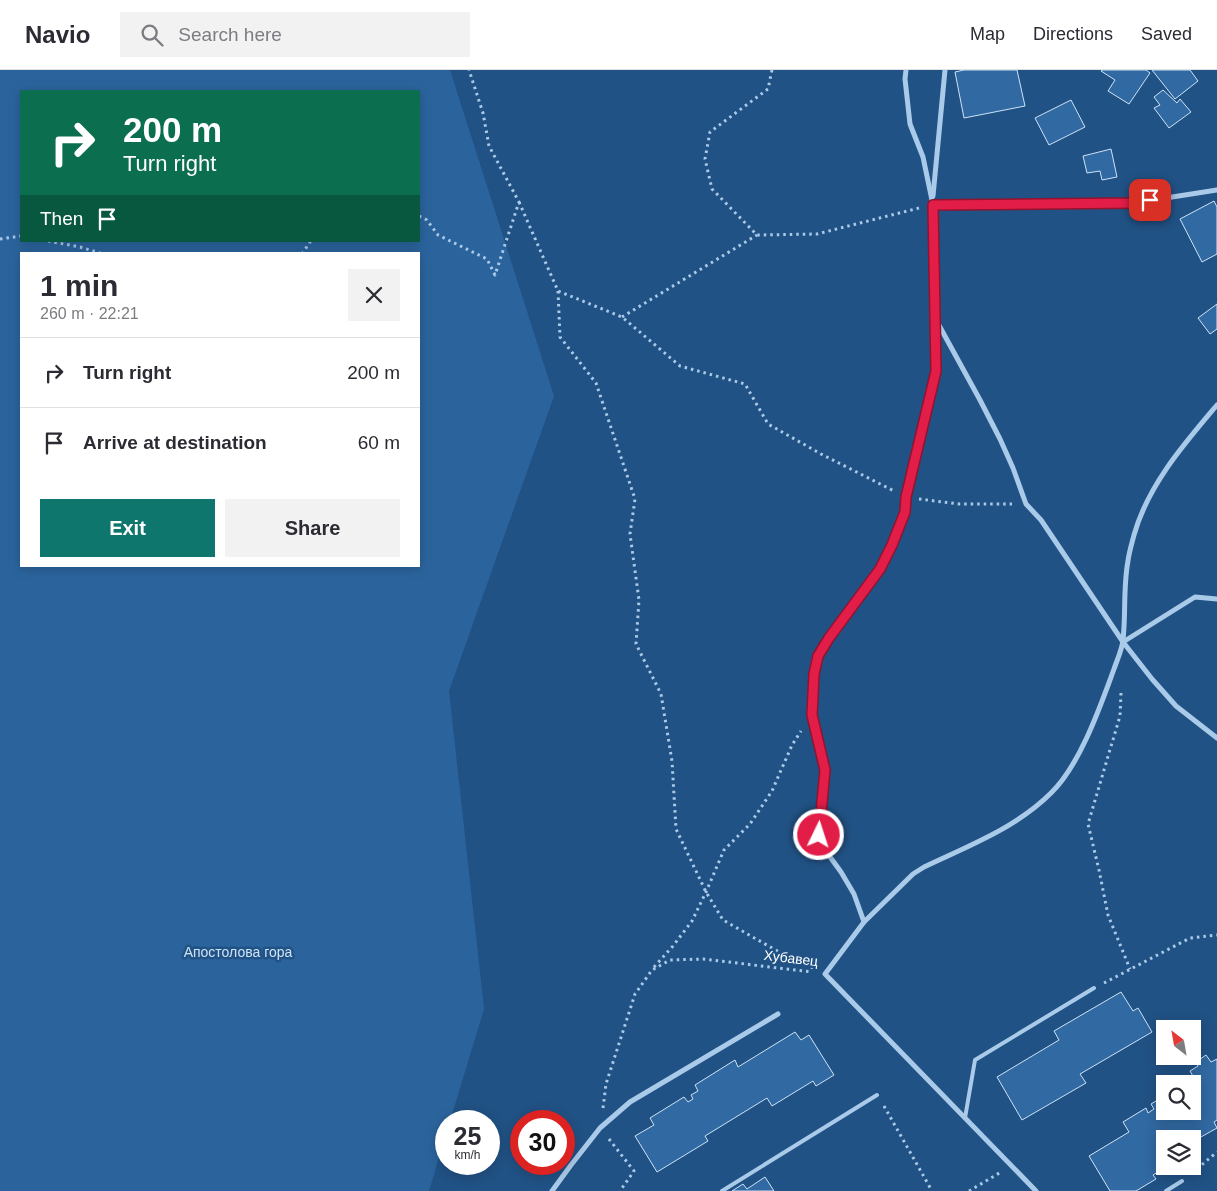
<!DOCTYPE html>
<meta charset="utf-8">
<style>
:root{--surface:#fff;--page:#f2f2f3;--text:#2b2b33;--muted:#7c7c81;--line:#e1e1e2;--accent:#0f766e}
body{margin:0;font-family:Arial,sans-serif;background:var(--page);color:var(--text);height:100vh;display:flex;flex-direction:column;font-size:19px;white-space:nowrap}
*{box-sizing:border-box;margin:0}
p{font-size:16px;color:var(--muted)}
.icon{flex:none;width:28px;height:28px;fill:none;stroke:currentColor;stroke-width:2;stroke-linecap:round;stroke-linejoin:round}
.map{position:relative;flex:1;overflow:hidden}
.panel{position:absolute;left:20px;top:182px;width:400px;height:315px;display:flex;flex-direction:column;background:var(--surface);border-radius:0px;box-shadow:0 2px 12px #0003}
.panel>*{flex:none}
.hud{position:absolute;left:20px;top:20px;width:400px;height:152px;border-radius:0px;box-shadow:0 2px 12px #0003;background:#0b6e4f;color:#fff;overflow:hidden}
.needle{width:32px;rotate:329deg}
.controls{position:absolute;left:1156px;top:950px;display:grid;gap:10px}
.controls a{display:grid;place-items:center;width:45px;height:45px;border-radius:0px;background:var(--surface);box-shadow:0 2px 12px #0003;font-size:25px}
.speed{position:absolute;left:435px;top:1040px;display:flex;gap:10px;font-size:25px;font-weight:700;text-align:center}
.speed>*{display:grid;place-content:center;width:65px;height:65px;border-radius:50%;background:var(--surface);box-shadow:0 2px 12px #0003;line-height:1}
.speed small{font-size:12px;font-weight:400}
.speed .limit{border:8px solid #d22;background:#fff;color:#111}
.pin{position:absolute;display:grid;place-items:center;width:42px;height:42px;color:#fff;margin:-21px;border-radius:10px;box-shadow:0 2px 8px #0006}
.me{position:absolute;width:55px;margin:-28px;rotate:4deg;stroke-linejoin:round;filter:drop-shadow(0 0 4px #0008)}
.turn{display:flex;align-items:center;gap:18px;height:105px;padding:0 20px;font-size:22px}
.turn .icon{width:65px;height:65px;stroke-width:2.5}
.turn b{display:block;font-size:35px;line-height:42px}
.then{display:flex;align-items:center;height:48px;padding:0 20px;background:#0003;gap:10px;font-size:19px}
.round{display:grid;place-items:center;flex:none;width:52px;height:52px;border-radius:0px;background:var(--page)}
.summary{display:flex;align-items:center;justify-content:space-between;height:85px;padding:0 20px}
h1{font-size:30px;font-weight:800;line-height:38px}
.action{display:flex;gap:10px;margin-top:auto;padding:10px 20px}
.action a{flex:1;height:58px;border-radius:0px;background:var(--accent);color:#fff;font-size:20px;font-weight:800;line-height:58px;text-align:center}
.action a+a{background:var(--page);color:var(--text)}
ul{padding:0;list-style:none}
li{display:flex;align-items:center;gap:15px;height:70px;padding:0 20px;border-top:1px solid var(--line)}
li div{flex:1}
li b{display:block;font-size:19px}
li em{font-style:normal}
header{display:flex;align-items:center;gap:30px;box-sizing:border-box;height:70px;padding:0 25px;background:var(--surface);border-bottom:1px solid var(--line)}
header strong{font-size:24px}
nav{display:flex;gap:28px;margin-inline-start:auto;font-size:18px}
.search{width:350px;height:45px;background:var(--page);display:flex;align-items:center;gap:12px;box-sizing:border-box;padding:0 18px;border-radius:0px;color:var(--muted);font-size:19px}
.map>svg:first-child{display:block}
.green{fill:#2b649d;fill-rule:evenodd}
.building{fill:#3169a2;stroke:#cee3f7}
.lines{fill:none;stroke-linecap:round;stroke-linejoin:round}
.path{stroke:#aacae9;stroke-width:3;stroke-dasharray:2.5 4;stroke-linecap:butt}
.lane{stroke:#aacae9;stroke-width:4}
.street{stroke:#aacae9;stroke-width:5}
.route-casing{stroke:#92132f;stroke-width:12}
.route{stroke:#e11d48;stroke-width:9}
.labels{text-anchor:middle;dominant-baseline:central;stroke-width:5;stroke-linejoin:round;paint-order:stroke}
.park-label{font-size:14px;fill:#cee3f7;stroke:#215285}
.street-label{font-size:14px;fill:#fff;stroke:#215285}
</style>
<header>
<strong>Navio</strong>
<div class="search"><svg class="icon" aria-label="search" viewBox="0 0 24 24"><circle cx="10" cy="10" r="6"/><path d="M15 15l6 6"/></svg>Search here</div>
<nav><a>Map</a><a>Directions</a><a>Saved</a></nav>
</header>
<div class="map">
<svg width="1217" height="1121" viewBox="0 0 1217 1121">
<rect width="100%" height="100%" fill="#215285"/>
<!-- green -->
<path class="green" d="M0 0H450L554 326 449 621 484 939 450 1051H446V1064L429 1121H0ZM21 21H419V171H21ZM21 184H419V496H21Z"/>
<!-- building -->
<g class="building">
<path d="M964 0H1017L1025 36 964 48 955 2Z"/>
<path d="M1102 0H1146L1150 3 1129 34 1108 21 1115 10 1101 1Z"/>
<path d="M1152 0H1190L1198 11 1175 29Z"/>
<path d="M1163 20 1177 33 1180 29 1191 42 1169 58 1154 38 1160 35 1154 27Z"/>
<path d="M1071 30 1085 57 1049 75 1035 48Z"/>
<path d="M1111 79 1117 107 1102 110 1100 101 1087 103 1083 86Z"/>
<path d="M1214 131 1217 137V184L1202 192 1180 149Z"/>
<path d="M1217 234V259L1210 264 1198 248Z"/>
<path d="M1121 922 1133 941 1138 938 1152 962 1080 1004 1086 1013 1022 1050 997 1007 1059 970 1054 961Z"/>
<path d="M795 962 801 970 809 965 834 1005 816 1016 813 1011 772 1036 767 1028 705 1066 708 1071 657 1102 635 1066 654 1055 650 1048 684 1027 688 1032 693 1029 691 1025 698 1021 695 1015 735 990 738 997Z"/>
<path d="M1206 985 1211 992 1217 989V1050L1214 1052 1217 1058 1192 1072V1069H1165V1096H1167L1153 1105 1156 1109 1136 1121H1110L1089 1086 1129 1062 1123 1052 1146 1038 1148 1043 1154 1039 1151 1034 1161 1028 1159 1024 1165 1020V1041H1192V1014H1184L1194 1008 1190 1001 1198 996 1196 992Z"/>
<path d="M765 1107 774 1121H732L743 1114 747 1119Z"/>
</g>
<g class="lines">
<!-- path -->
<g class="path">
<path d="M772 0 768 19 710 62 705 89 712 119 757 165 817 164 919 138"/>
<path d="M519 132 558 221 622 247 680 296 745 314 768 354 821 384 894 421"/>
<path d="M419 146 427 150 438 165 487 189 495 205 519 132 489 76 483 43 469 0"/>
<path d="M0 169 21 166"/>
<path d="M48 171 80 177 103 184"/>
<path d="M302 184 310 172 312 171"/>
<path d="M558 221 560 267 596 313 635 429 630 464 639 530 636 574 661 624 672 691 676 759 706 822 723 850 779 882 813 898"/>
<path d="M622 247 757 165"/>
<path d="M919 429 959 434H1012"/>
<path d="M1121 623 1120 646 1088 754 1099 800 1108 845 1130 899"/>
<path d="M654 897 673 876 692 851 706 822 724 780 750 754 772 721 792 675 801 661"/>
<path d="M1104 913 1190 868 1217 865"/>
<path d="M884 1036 932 1121"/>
<path d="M603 1038 606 1014 635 924 652 900 670 890 703 889 812 902"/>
<path d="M609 1069 634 1101 620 1121"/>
<path d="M1192 1103 1217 1082"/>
<path d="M969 1121 1001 1102"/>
</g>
<!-- lane -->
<g class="lane">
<path d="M965 1048 975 990 1094 918"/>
<path d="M722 1121 877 1025"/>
<path d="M1166 1121 1182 1111"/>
</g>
<!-- street -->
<g class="street">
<path d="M906 0 905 9 910 54 923 87 933 135 935 301 906 427 905 442 892 475 880 499 829 569 818 586 813 604 811 645 825 700 819 765 825 780 841 802 854 824 864 852 825 904 1036 1121"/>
<path d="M933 126 945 0"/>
<path d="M933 135 1134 133 1217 120"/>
<path d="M935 248 980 330 1000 369 1013 398 1026 434 1041 450 1123 572 1152 609 1176 636 1217 668"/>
<path d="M1123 572 1195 527 1217 529"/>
<path d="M864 852 913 804 924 797C968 776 1016 758 1051 723 1080 695 1100 637 1114 599 1117 590 1122 580 1123 570 1126 544 1123 517 1128 491 1129 482 1132 473 1134 465 1148 415 1184 374 1217 335"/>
<path d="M552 1121 571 1095 600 1058 630 1032 778 944"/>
</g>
</g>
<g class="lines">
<defs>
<path id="route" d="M819 765 825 700 812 645 814 604 818 586 829 568 880 499 892 475 905 442 906 427 936 301 933 135 1134 133 1150 130"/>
</defs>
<!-- route casing -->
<use href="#route" class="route-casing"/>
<!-- route -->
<use href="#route" class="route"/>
</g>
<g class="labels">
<!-- park labels -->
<g class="park-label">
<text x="238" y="882">Апостолова гора</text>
</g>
<!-- street labels -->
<g class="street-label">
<text transform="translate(791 888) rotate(7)">Хубавец</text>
</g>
</g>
</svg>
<div class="controls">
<a><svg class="needle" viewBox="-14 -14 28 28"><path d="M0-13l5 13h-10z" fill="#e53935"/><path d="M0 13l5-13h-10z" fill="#7c7c81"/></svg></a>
<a><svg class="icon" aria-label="search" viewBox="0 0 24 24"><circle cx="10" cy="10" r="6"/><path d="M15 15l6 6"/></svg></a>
<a><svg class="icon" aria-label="layers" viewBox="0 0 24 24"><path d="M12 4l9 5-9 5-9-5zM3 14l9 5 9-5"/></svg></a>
</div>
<div class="speed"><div>25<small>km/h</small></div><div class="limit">30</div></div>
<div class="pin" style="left:1150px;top:130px;background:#d93025"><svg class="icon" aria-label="arrive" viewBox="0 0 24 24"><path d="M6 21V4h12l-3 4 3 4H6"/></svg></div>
<svg class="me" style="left:819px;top:765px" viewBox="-20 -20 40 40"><circle r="17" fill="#e11d48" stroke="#fff" stroke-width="3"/><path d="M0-11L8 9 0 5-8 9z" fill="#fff"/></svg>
<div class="hud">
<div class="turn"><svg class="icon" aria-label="right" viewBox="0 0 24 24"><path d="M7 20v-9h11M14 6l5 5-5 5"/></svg><div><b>200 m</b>Turn right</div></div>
<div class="then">Then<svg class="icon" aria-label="arrive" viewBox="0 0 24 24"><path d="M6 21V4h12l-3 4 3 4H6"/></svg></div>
</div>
<section class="panel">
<div class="summary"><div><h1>1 min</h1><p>260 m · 22:21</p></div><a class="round"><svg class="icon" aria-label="close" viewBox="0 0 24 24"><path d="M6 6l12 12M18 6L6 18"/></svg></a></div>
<ul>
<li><svg class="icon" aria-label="right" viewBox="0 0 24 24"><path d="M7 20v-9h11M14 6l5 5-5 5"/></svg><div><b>Turn right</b></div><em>200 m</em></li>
<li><svg class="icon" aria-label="arrive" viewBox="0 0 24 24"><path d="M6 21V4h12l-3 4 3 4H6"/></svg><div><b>Arrive at destination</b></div><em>60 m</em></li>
</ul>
<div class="action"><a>Exit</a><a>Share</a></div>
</section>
</div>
